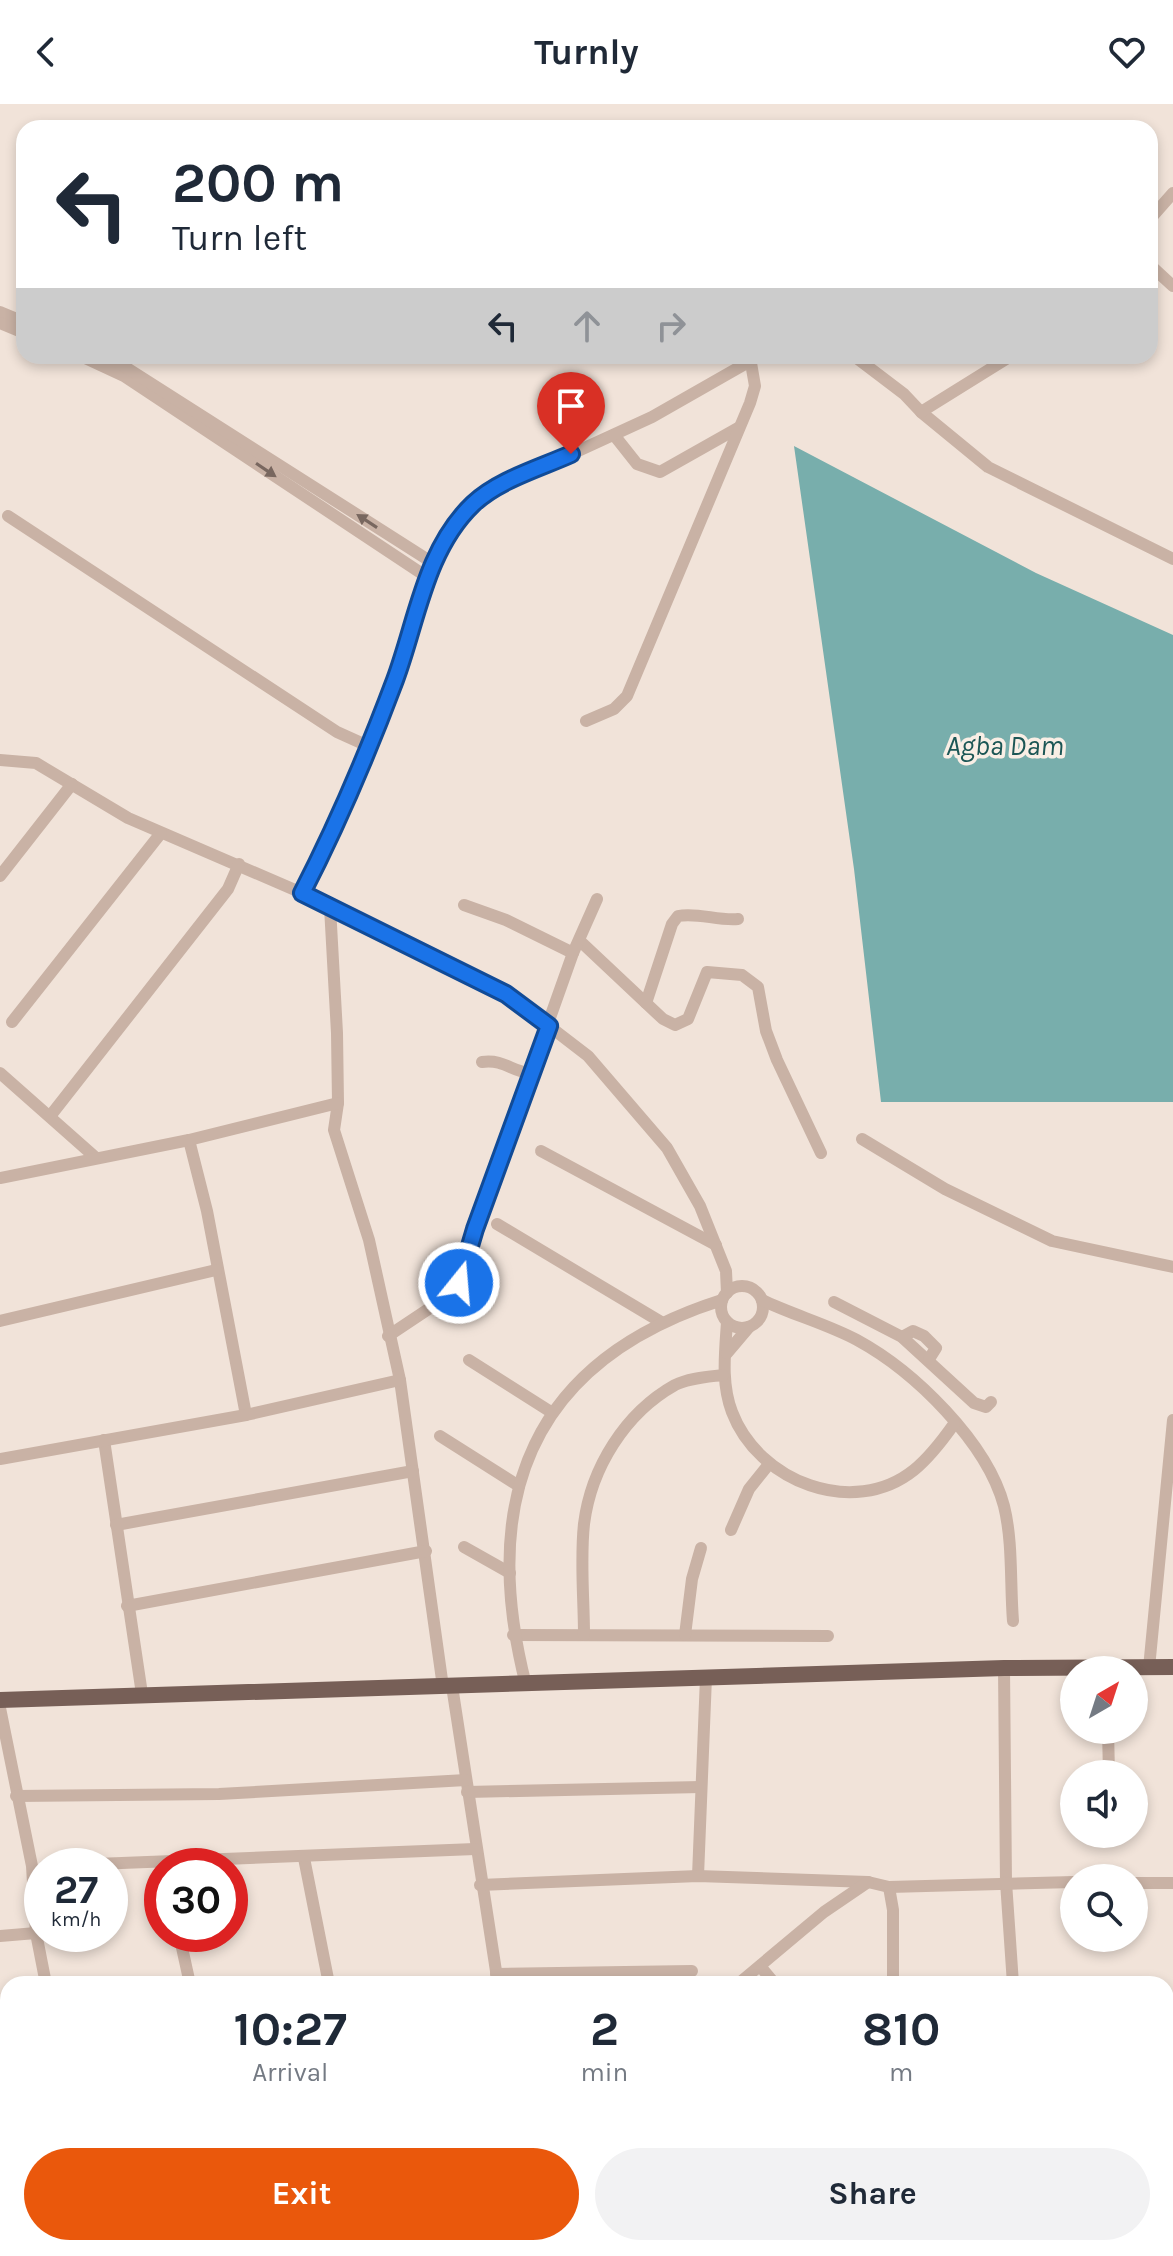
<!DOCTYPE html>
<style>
:root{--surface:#fff;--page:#f2f2f3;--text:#1f2937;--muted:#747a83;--accent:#ea580c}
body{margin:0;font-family:Karla,sans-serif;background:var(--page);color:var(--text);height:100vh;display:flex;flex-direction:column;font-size:30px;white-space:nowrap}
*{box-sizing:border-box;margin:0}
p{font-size:26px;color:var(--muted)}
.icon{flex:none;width:44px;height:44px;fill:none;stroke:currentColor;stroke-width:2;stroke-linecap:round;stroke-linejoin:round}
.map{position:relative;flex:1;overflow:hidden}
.details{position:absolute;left:0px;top:1872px;width:1174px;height:280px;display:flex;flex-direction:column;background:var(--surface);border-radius:24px 24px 0 0;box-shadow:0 4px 12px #0003}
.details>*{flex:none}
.top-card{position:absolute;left:16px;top:16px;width:1142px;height:244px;border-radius:24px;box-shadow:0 4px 12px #0003;background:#fff;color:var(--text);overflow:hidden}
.needle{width:52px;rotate:39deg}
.buttons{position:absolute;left:1060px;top:1552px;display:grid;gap:16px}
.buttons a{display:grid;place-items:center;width:88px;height:88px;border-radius:50%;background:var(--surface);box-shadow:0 4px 12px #0003;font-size:40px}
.speed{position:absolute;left:24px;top:1744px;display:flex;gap:16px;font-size:40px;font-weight:700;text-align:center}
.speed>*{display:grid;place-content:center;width:104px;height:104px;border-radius:50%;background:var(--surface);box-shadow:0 4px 12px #0003;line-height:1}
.speed small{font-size:20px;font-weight:400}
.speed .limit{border:12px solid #d22;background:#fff;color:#111}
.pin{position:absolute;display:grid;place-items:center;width:68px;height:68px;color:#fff;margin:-82px -34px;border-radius:50% 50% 50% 0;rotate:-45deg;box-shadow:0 0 8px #0007}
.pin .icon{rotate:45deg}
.me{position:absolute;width:88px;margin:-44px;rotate:17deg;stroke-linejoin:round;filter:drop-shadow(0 0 6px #0008)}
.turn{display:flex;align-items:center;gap:28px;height:168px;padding:0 24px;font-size:36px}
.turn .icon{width:104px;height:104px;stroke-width:2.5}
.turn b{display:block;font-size:56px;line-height:68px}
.lanes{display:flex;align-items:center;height:76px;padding:0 24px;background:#0003;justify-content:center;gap:40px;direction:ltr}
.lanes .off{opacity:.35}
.eta{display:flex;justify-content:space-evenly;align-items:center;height:136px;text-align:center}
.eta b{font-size:48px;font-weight:700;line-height:56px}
.action{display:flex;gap:16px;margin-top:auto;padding:16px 24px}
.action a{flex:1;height:92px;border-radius:48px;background:var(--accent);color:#fff;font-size:32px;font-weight:700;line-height:92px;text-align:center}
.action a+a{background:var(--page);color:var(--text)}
header{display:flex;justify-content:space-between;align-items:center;height:104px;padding:0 24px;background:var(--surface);font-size:36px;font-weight:700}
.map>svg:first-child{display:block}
.water{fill:#78aeac}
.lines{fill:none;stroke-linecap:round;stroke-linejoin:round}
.minor{stroke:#c9b2a5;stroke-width:12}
.major{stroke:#775f57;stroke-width:16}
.oneway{fill:#78675f}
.route-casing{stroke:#114b97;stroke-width:20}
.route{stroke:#1a73e8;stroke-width:14}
.labels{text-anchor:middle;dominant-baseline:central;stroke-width:7;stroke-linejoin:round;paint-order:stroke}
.water-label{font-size:28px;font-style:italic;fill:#1c5655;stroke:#f9eee5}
</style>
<header><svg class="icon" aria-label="back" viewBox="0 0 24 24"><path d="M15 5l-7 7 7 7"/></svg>Turnly<svg class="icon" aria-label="heart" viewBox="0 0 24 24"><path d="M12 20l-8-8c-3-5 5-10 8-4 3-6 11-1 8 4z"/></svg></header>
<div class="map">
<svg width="1173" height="2152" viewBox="0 0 1173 2152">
<rect width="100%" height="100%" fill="#f1e3d9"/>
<!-- water -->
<path class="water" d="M794 342 1036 469 1173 531V998H881L854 765Z"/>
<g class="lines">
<!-- minor -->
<g class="minor">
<path d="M1150 115 1173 89"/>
<path d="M1150 161 1173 182"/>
<path d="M0 208 24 218"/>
<path d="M0 219 24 229"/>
<path d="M81 252 124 272 427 473"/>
<path d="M108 252 433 459"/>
<path d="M854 252 904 290 921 308 988 363 1173 455"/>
<path d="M921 308 1011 252"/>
<path d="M614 331 637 360 660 368 738 324"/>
<path d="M8 412 337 628 368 642"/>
<path d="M586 617 614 605 627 592 750 299 755 282 751 259"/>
<path d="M0 656 36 659 128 714 302 789 506 890 549 922 588 952 667 1044 700 1102 726 1167 727 1189"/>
<path d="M0 772 72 680"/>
<path d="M302 789C336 723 365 652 393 582 420 513 427 431 493 386L652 313 759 252"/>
<path d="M464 801 506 816 573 849"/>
<path d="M330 803 337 929 338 999 334 1026 369 1136 400 1276 443 1583"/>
<path d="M580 837 663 915 675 921 688 915 707 868 742 871 758 883 766 927 777 956 821 1049"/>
<path d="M646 899 672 820 678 812C697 808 718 817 738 815"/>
<path d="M12 918 161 729"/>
<path d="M482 958C506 955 512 969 532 969"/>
<path d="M0 969 95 1053"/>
<path d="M51 1011 228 785 239 760"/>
<path d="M862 1035 945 1085 1052 1137 1173 1163"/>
<path d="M189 1036 207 1107 246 1311"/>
<path d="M541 1047 716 1141"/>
<path d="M0 1074 189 1036 338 999"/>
<path d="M497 1120 661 1218"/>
<circle cx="742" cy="1203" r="21"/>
<path d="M762 1196C793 1211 827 1220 857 1236 914 1267 987 1338 1004 1402 1013 1438 1010 1480 1013 1517"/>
<path d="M834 1198 902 1233 974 1299 986 1303 991 1298"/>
<path d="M0 1217 216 1166"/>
<path d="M727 1218C725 1249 721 1279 732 1308 758 1377 853 1415 914 1366 930 1353 942 1337 954 1320"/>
<path d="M388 1232 451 1190 459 1179 475 1125 573 849 597 795"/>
<path d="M902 1233 913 1227 924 1232 936 1244 929 1255"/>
<path d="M727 1249 749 1223"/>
<path d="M469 1256 551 1308"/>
<path d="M440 1332 519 1382"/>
<path d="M104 1336 142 1590"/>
<path d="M0 1355 246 1311 400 1276"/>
<path d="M116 1421 413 1367"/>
<path d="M731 1426 749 1385 769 1360"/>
<path d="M464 1443 510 1469"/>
<path d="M127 1502 426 1447"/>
<path d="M513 1531 828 1532"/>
<path d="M584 1531C584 1495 580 1456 584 1420 591 1364 625 1309 675 1281 689 1274 707 1273 723 1271"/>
<path d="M685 1531 692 1475 701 1444"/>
<path d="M1004 1564 1006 1779"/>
<path d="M1149 1564 1173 1316"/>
<path d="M526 1581C478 1393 532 1256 722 1196"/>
<path d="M452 1582 498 1880"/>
<path d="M0 1604 32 1762 36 1829 46 1880"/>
<path d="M1108 1626 1109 1670"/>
<path d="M467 1688 701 1683"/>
<path d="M16 1692 219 1690 466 1676"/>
<path d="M304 1754 329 1880"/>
<path d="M45 1762 475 1745"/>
<path d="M698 1772 706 1573"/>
<path d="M1006 1778 1013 1880"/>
<path d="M1134 1779H1173"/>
<path d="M480 1781 698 1772 868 1778 889 1783 1074 1778"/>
<path d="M889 1783 893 1806V1880"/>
<path d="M179 1830 190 1880"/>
<path d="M0 1832 36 1829"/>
<path d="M760 1862 775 1880"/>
<path d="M496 1870 692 1867"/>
<path d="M738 1880 824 1808 868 1778"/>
<path d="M1166 1961H1173"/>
<path d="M0 1969H8"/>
<path d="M815 2144 821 2152"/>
<path d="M1034 2144 1037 2152"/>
<path d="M257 2152 274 2144"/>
<path d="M470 2152 476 2144"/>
<path d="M654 2152 668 2144"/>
<path d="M979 2152 990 2144"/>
</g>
<!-- major -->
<path class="major" d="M0 1596 1004 1564 1173 1563"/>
</g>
<!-- one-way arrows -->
<defs><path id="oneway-solid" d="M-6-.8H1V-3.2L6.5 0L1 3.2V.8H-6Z" transform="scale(2)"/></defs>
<g class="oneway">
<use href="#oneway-solid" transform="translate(266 366) rotate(34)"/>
<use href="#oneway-solid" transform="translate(367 417) rotate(-147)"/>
</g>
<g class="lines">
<defs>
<path id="route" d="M459 1179 475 1125 549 922 506 890 302 789C337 721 368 648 395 576 417 517 425 446 473 400 498 376 540 364 571 350"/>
</defs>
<!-- route casing -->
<use href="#route" class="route-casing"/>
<!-- route -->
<use href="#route" class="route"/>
</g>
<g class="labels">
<!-- water labels -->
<g class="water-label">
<text x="1005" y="641">Agba Dam</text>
</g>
</g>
</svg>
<div class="buttons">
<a><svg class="needle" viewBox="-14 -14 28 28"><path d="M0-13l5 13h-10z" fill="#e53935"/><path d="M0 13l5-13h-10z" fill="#747a83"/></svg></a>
<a><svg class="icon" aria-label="sound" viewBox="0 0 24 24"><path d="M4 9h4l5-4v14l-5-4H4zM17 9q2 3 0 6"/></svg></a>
<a><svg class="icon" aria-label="search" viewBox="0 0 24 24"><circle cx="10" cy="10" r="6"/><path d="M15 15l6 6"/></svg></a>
</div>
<div class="speed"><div>27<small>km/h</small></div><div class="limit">30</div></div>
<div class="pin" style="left:571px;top:350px;background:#d93025"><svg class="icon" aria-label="arrive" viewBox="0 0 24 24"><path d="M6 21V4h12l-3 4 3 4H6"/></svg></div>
<svg class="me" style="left:459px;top:1179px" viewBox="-20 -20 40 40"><circle r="17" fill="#1a73e8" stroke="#fff" stroke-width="3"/><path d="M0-11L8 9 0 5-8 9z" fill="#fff"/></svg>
<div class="top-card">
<div class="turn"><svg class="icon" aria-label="left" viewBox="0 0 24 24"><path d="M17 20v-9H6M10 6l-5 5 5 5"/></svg><div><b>200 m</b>Turn left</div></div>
<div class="lanes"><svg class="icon" aria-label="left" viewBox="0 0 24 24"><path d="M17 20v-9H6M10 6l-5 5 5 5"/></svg><svg class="icon off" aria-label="ahead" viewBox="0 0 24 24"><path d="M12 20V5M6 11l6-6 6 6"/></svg><svg class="icon off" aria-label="right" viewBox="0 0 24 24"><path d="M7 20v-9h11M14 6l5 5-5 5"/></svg></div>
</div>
<section class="details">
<div class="eta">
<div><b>10:27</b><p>Arrival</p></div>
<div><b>2</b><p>min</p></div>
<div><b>810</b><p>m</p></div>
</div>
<div class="action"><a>Exit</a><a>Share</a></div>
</section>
</div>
